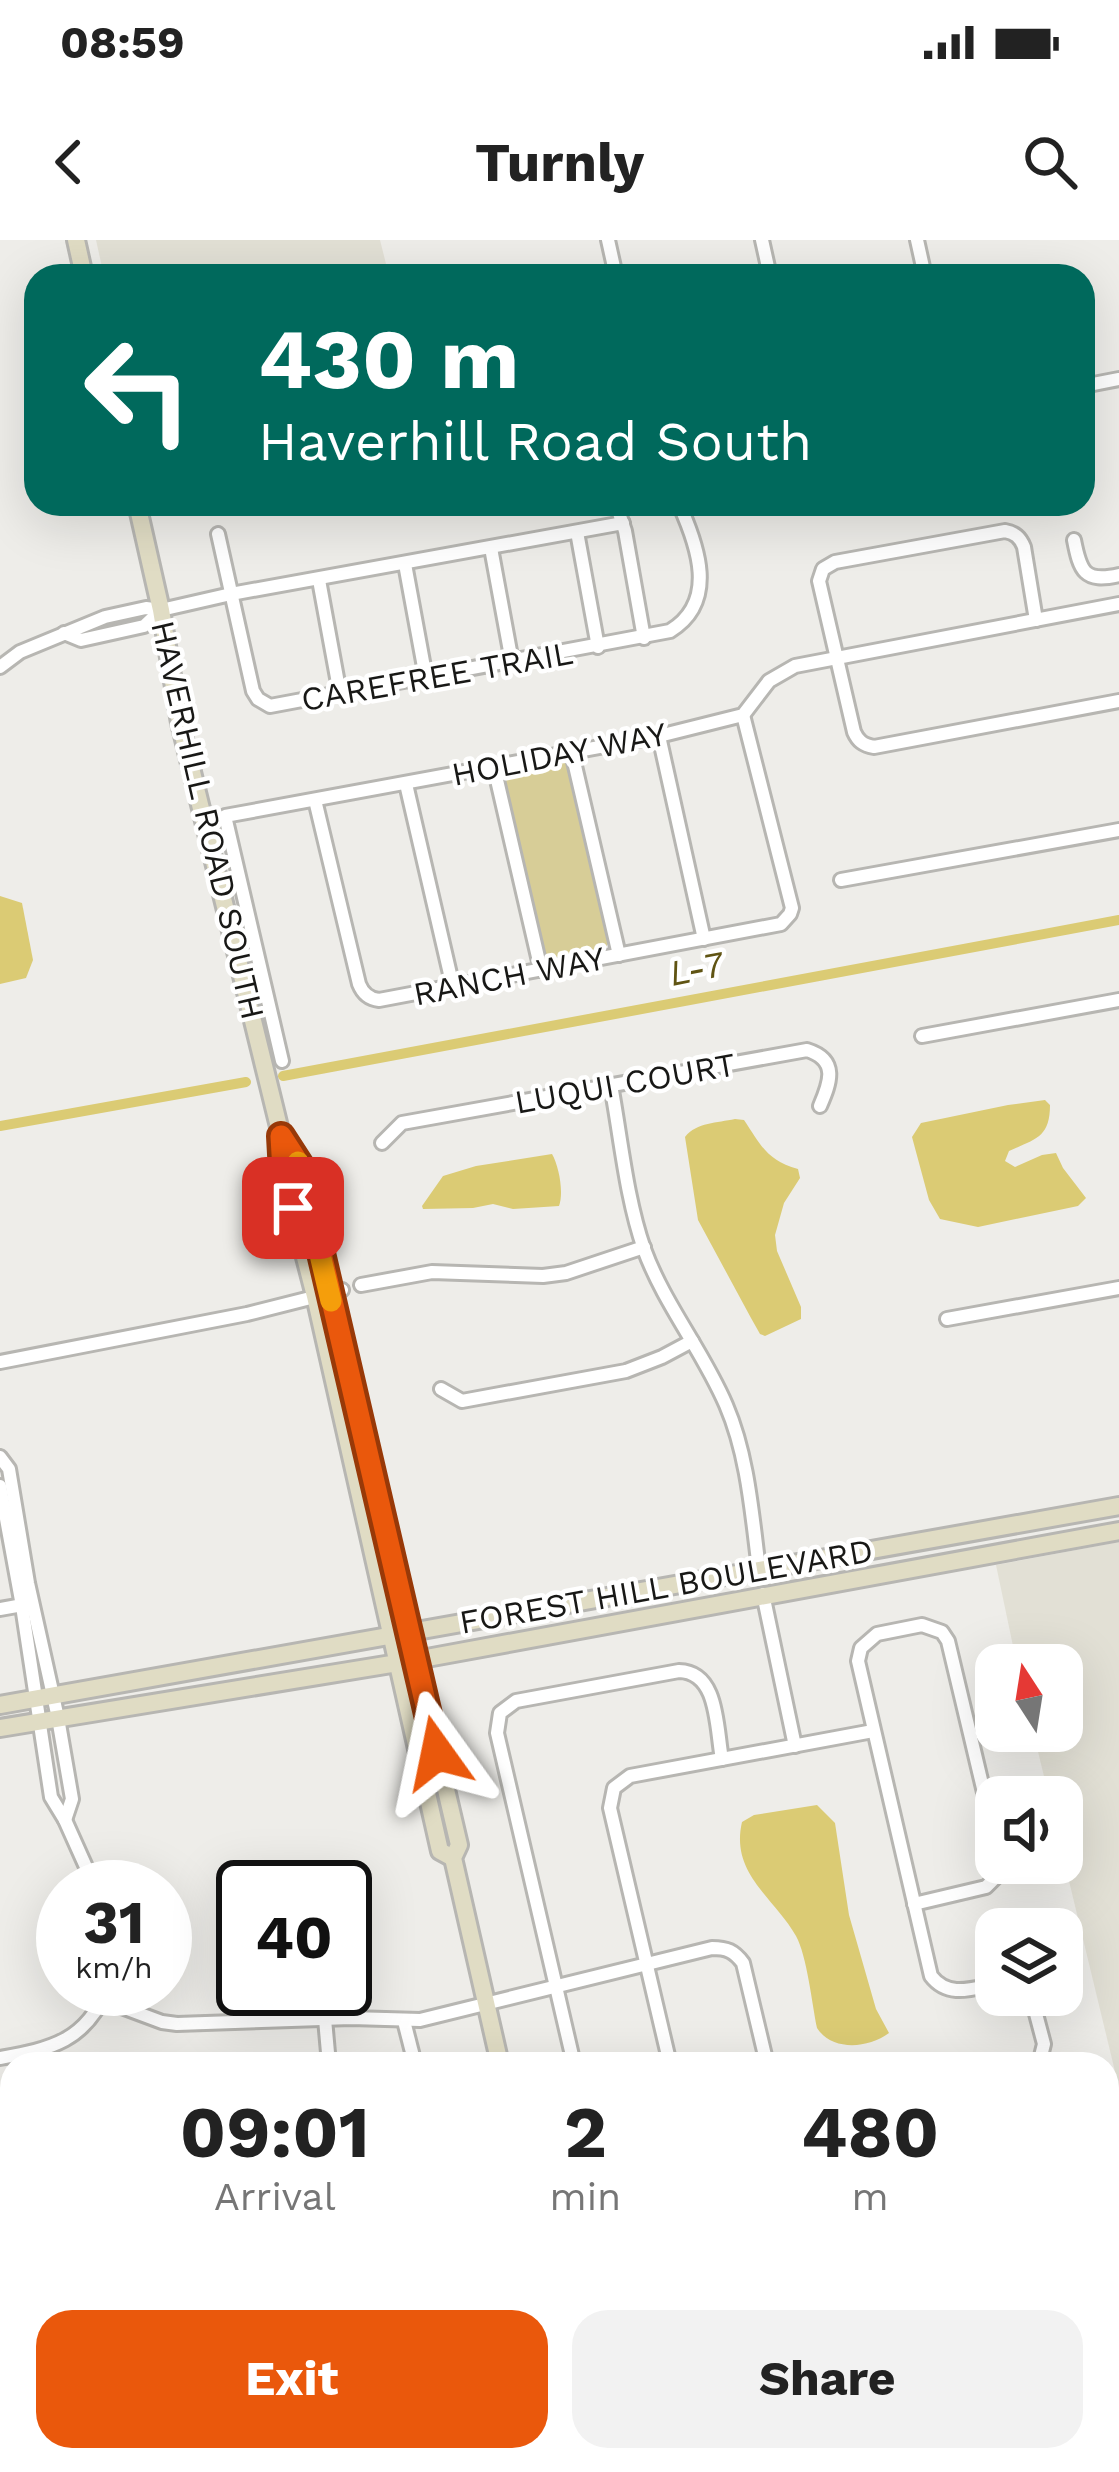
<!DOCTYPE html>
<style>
:root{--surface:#fff;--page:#f2f2f2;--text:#222;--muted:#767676;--accent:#ea580c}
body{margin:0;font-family:"Work Sans",sans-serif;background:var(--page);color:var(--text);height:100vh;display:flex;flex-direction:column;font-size:45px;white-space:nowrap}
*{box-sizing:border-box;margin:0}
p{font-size:39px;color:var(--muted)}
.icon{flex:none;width:66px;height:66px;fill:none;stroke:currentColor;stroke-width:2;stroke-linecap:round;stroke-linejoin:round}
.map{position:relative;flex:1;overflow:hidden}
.sheet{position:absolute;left:0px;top:1812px;width:1119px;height:420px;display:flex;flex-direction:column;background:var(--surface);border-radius:36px 36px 0 0;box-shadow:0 12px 48px #0002}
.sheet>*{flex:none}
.hud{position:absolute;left:24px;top:24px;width:1071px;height:252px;border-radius:36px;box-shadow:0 12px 48px #0002;background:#00695c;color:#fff;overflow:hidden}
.needle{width:78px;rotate:348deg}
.buttons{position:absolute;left:975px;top:1404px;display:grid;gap:24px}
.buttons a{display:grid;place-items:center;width:108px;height:108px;border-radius:24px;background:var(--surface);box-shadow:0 12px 48px #0002;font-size:60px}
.speed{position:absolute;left:36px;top:1620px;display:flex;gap:24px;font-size:60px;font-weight:700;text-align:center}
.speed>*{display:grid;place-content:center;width:156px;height:156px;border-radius:50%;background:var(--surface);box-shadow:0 12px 48px #0002;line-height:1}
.speed small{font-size:30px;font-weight:400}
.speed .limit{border:6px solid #111;border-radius:18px;background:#fff;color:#111}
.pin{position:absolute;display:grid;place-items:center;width:102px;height:102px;color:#fff;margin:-51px;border-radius:24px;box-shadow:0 6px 18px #0006}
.me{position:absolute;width:132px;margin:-66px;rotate:348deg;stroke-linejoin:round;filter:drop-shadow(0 0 9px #0008)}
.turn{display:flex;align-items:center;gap:42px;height:252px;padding:0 36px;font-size:54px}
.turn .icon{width:156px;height:156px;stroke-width:2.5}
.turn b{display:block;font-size:84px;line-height:102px}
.eta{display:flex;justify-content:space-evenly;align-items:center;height:204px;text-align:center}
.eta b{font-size:72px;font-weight:700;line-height:84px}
.button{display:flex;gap:24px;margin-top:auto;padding:24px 36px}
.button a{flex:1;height:138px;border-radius:36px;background:var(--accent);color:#fff;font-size:48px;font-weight:700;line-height:138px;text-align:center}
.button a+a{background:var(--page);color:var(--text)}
.status{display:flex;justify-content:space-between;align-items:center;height:84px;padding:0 60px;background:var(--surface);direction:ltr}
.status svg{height:33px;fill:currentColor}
header{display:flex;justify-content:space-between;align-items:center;height:156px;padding:0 36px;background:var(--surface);font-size:54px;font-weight:700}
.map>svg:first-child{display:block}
.built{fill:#e2e0d5}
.green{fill:#d7cd97}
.water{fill:#dbcb74}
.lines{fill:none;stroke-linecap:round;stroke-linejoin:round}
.canal{stroke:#dbcb74;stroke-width:10}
.street-casing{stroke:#b7b6b2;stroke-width:18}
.secondary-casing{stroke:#b7b6b2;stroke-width:22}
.street{stroke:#fff;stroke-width:12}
.secondary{stroke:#e0dcc4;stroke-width:16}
.route-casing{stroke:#983908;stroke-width:30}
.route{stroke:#ea580c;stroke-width:21}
.slow{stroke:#f59e0b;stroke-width:21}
.labels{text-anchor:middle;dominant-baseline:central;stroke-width:9;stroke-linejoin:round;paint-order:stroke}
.street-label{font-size:33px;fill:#181816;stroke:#fff}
.water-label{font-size:36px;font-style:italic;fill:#605413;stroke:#fff}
</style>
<div class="status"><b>08:59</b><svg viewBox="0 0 49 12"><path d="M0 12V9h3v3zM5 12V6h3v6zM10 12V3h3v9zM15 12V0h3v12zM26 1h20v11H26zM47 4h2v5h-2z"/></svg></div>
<header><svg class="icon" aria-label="back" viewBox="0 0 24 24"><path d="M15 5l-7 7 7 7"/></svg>Turnly<svg class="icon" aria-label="search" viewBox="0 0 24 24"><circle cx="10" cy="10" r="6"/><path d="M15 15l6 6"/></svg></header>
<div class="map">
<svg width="1119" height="2232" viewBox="0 0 1119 2232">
<rect width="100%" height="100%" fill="#eeede9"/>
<!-- built -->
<g class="built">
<path d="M96 0H380L389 36H104Z"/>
<path d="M1119 1302V1848L1062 1612V1557H1049L1033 1491H1062V1425H1017L996 1325Z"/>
</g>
<!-- green -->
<path class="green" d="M557 519 566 524 609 703C600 714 586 718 570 715 558 719 559 723 544 718L500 533 505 529Z"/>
<!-- water -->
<g class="water">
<path d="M0 656 22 663 33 720 26 738 0 744Z"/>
<path d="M1045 860 1050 865C1050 898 1035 899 1009 911L1005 921 1015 927 1042 915 1056 913 1063 928 1086 958 1078 966 978 987 940 979 929 960 912 897 921 883 1008 865Z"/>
<path d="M735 879 744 880C761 905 766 920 798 929L800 938 784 963 775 995 777 1011 801 1067V1079L765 1096 760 1094 751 1078 698 980 685 897C697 882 717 883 735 879Z"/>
<path d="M552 914C559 926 564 953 559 966L513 969 493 964 473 968 423 969 422 966 443 936 476 926Z"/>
<path d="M817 1565 835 1583 849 1675 876 1769 889 1793C867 1809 832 1811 817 1788 812 1764 807 1716 796 1696 774 1657 730 1634 742 1582L754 1575Z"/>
</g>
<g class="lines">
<!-- canal -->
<g class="canal">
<path d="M283 836 1119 680"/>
<path d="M0 886 246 842"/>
<path d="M1107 1884 1119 1882"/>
<path d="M0 2085 12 2083"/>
</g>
<defs>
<g id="street">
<path d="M608 0 616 36"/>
<path d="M762 0 770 36"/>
<path d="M917 0 925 36"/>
<path d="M1083 146 1119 139"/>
<path d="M616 264 625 291 644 398"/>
<path d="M577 292 598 407"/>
<path d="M218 294 253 451 258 459 270 466 670 391C718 362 698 306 679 264"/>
<path d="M1074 300C1080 331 1084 343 1119 335"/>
<path d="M491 308 512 422"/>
<path d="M405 324 426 438"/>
<path d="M319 340 340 454"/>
<path d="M1036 380 1024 307C1020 297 1015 293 1005 291L835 322 823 329 819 341 854 492C858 501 863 505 874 507L1119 461"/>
<path d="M64 393 81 400 144 386 161 370"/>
<path d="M0 427 20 412 105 377 146 368 161 370 231 354 623 283"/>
<path d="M659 496 704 699"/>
<path d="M572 513 619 715"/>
<path d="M494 527 541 730"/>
<path d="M406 544 453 747"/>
<path d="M315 560 359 744C363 754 369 759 379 760L781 684 790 674 792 668 743 475"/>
<path d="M841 640 1119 590"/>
<path d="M922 796 1119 760"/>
<path d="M282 821 225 576 659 496 743 475 769 441 795 426 1119 364"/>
<path d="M611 845C621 899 626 957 644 1009 664 1064 703 1111 726 1165 748 1216 752 1275 759 1329"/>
<path d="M382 903 402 883 807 810C839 820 830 843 820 866"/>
<path d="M361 1045 432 1032 543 1036 566 1033 644 1007"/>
<path d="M947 1079 1119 1048"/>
<path d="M0 1122 247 1074 342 1050"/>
<path d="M441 1149 462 1161 626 1131 662 1117 692 1101"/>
<path d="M0 1217 9 1229 28 1343 58 1478 72 1559 65 1580"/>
<path d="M0 1246 22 1366 51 1557 65 1580 95 1647"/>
<path d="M763 1354 795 1506"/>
<path d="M0 1369 28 1364"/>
<path d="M996 1603 948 1401 942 1392 922 1385 877 1394 861 1408 858 1421 931 1736C948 1758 971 1749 996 1744"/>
<path d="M914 1664 986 1647 996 1637 998 1623"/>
<path d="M1031 1755 1044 1804 1039 1824"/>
<path d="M103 1760 162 1782 177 1784 351 1778 420 1780 712 1708C727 1708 734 1711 743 1723L767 1824"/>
<path d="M325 1779 329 1824"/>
<path d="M404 1781 415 1824"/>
<path d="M0 1818C51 1809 86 1801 107 1749"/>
<path d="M574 1824 497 1493 500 1473 516 1461 679 1431C719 1432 716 1488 722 1519"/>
<path d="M670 1824 610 1568 614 1548 630 1536 873 1491"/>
<path d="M1107 2207 1111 2232"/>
<path d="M94 2220 96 2232"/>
<path d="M329 2220 331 2232"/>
<path d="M421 2220 424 2232"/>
<path d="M802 2220 804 2232"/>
<path d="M856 2220 858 2232"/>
<path d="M956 2220 958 2232"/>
</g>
<g id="secondary">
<path d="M76 0 84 36"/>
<path d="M137 264 161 370 180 483 281 895 283 932 315 1056 440 1611 453 1618"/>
<path d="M284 900 300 927 459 1605 453 1618 500 1824"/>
<path d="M0 1465 1119 1266"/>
<path d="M0 1488 416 1420 1119 1291"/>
<path d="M578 2220 580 2232"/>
</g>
</defs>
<!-- street casing -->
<use href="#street" class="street-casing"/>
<!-- secondary casing -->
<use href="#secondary" class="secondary-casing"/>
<!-- street -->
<use href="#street" class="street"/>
<!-- secondary -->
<use href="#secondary" class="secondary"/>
</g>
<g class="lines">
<defs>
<path id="route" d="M293 968 283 932 281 896 301 927 437 1513"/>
</defs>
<!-- route casing -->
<use href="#route" class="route-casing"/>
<!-- route -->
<use href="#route" class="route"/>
<!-- slow -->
<path class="slow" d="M298 922 331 1061"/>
</g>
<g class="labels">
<!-- street labels -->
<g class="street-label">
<text transform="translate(437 436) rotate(-10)">CAREFREE TRAIL</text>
<text transform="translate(559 514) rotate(-11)">HOLIDAY WAY</text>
<text transform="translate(208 580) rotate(77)">HAVERHILL ROAD SOUTH</text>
<text transform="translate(509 736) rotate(-11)">RANCH WAY</text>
<text transform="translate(625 843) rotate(-10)">LUQUI COURT</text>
<text transform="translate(666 1346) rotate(-10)">FOREST HILL BOULEVARD</text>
</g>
<!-- water labels -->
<g class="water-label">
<text transform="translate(696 729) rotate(-11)">L-7</text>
</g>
</g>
</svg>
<div class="buttons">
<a><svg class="needle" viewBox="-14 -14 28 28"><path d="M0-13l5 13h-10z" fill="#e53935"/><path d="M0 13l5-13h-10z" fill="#767676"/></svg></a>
<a><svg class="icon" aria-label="sound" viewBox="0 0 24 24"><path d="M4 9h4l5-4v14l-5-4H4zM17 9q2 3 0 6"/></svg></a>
<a><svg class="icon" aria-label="layers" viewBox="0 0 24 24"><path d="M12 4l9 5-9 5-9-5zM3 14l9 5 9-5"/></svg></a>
</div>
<div class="speed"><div>31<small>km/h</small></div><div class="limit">40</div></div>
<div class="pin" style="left:293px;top:968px;background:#d93025"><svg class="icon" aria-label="arrive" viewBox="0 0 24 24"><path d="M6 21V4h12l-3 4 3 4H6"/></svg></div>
<svg class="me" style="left:437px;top:1513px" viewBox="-20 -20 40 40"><path d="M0-17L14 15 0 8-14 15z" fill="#ea580c" stroke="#fff" stroke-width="4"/></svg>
<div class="hud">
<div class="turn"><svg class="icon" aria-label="left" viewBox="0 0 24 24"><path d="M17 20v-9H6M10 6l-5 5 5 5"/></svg><div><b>430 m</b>Haverhill Road South</div></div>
</div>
<section class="sheet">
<div class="eta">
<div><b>09:01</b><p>Arrival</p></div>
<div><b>2</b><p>min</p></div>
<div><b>480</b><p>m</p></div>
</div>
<div class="button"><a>Exit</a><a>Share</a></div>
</section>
</div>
